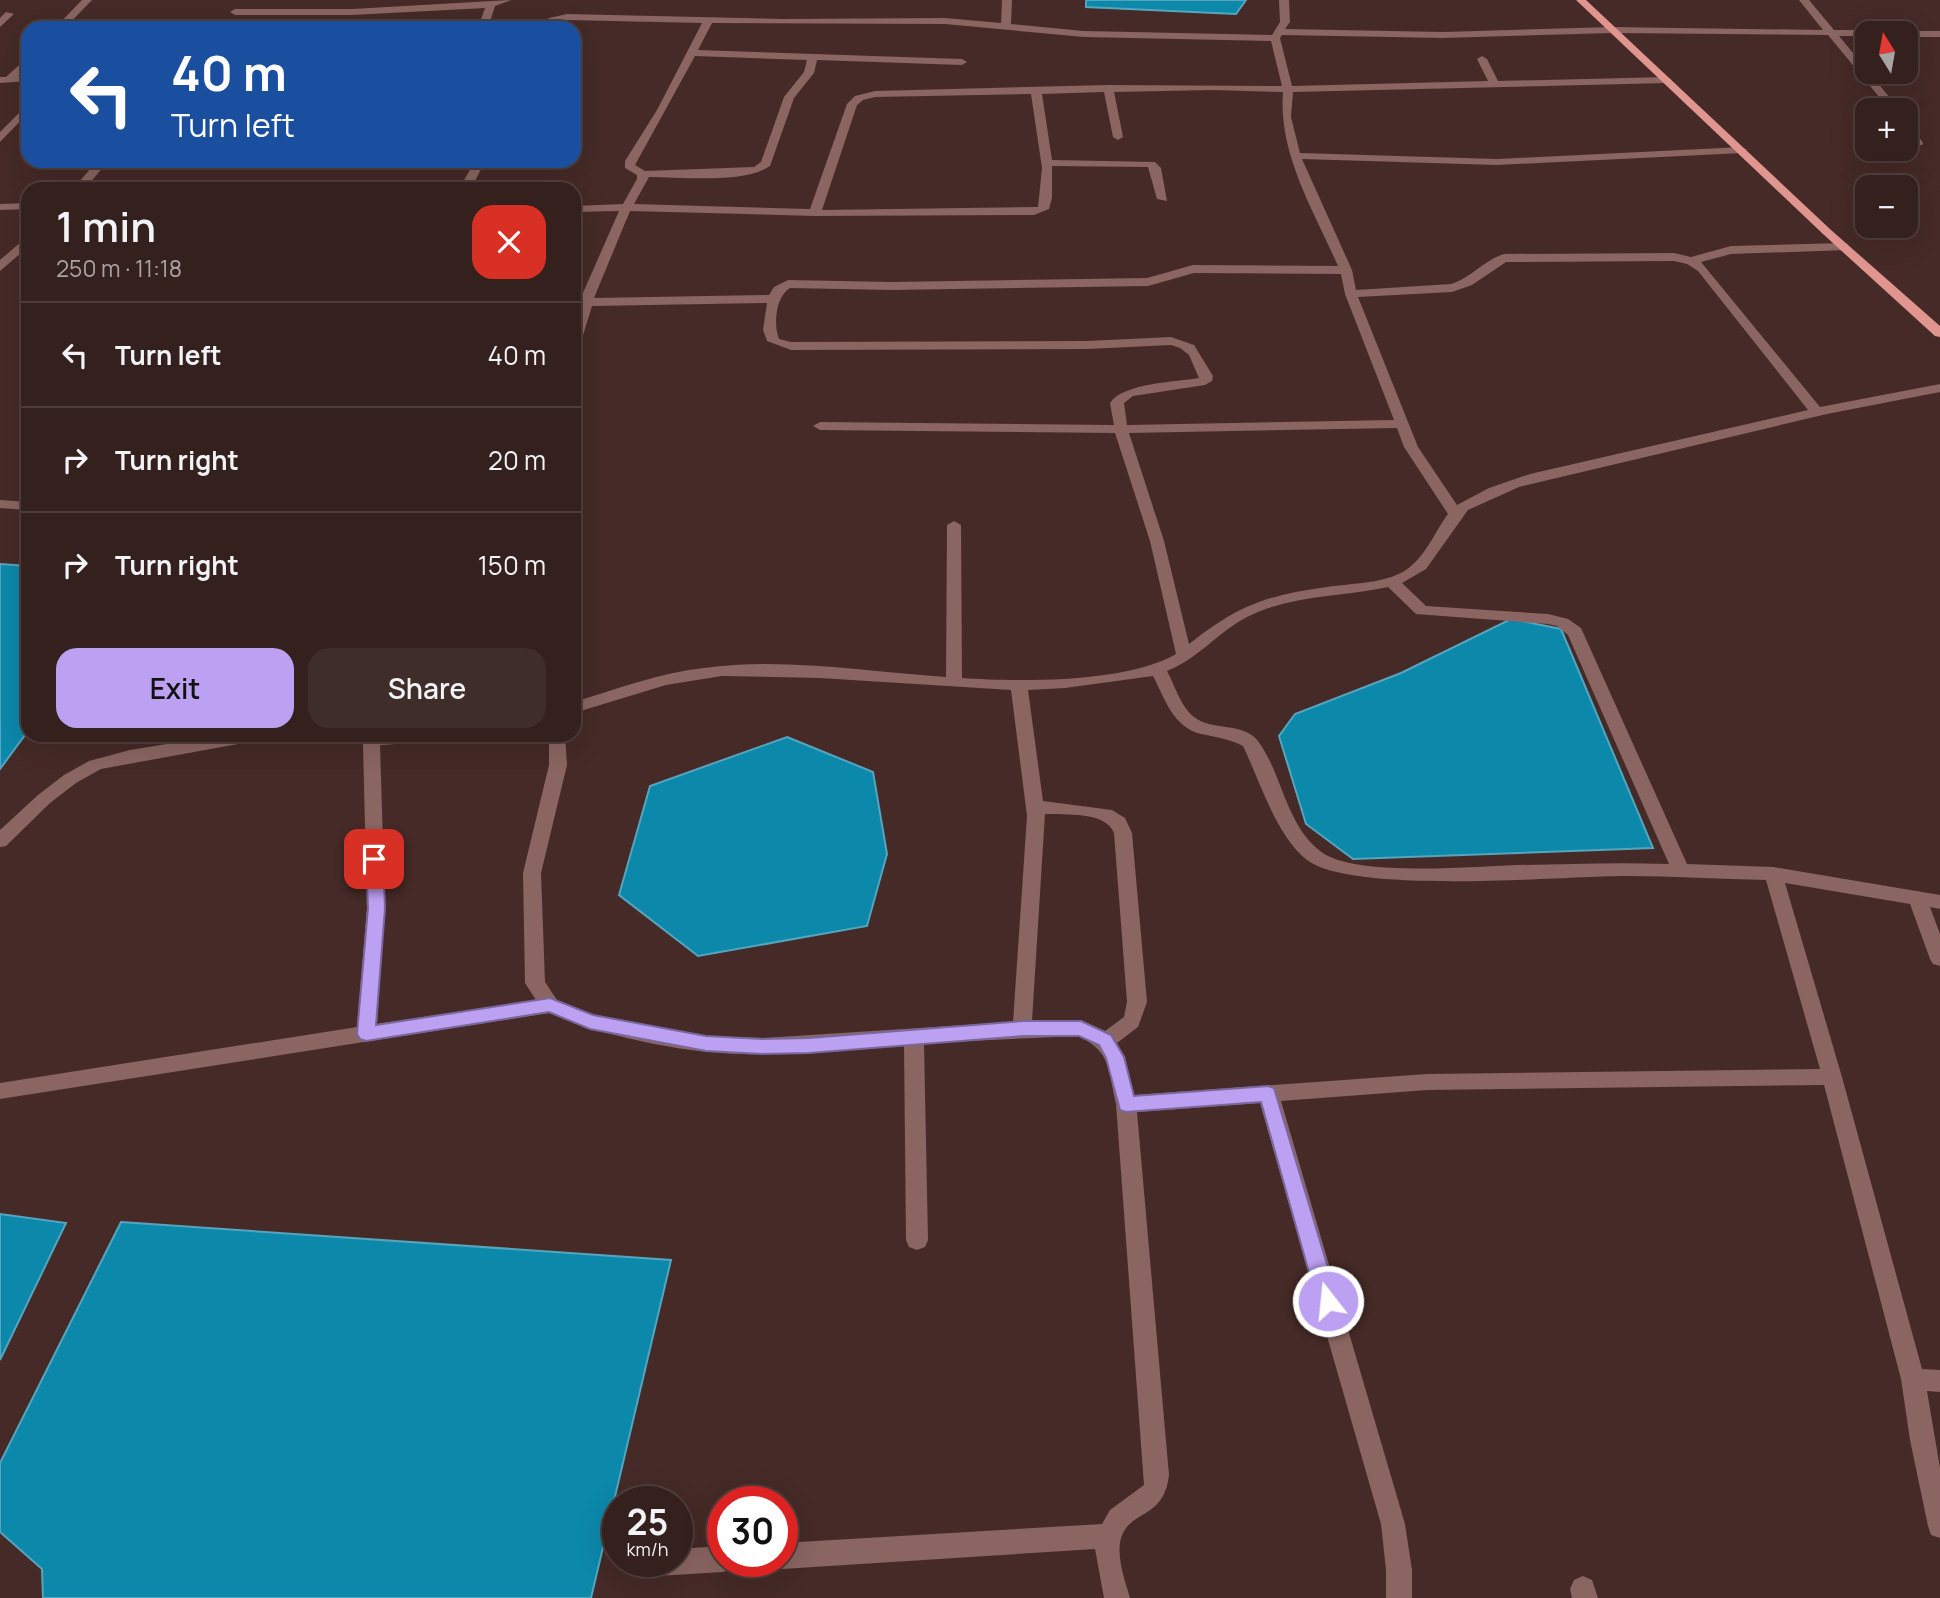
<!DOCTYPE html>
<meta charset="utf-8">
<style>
:root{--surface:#34201d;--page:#3f2d2a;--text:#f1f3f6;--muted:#a9a3a4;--line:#4e3e3b;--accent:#bca0f2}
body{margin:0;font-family:Manrope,sans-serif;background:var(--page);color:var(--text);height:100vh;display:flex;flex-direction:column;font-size:26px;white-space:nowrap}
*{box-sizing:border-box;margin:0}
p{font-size:23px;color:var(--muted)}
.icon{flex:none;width:38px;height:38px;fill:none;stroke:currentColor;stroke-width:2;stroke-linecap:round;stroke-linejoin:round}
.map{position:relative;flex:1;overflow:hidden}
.details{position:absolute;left:21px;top:182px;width:560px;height:560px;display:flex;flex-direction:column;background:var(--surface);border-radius:21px;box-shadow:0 7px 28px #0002,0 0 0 2px var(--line)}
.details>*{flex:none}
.banner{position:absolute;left:21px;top:21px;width:560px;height:147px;border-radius:21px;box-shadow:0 7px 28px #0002,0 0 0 2px var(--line);background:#1a4fa0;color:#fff;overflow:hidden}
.needle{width:46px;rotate:349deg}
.controls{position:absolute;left:1855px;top:21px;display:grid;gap:14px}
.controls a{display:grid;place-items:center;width:63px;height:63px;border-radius:14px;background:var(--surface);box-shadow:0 7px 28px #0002,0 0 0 2px var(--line);font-size:35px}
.speed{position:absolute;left:602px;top:1486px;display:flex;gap:14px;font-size:35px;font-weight:700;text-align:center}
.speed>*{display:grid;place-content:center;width:91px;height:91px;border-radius:50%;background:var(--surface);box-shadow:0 7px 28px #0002,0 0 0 2px var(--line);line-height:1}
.speed small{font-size:18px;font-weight:400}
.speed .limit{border:10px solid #d22;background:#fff;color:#111}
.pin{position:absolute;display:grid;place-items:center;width:60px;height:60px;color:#fff;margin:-30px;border-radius:14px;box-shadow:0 4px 10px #0006}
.me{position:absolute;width:77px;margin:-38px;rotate:344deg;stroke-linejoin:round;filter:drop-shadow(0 0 5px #0008)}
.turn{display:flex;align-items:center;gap:24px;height:147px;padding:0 35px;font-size:32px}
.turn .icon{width:91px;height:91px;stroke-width:2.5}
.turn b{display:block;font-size:49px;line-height:60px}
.round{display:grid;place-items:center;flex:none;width:74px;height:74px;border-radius:21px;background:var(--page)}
.summary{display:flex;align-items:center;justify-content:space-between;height:119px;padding:0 35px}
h1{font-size:42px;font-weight:600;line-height:52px}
.cta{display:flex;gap:14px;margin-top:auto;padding:14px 35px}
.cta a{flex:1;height:80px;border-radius:21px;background:var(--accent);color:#111;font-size:28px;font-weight:600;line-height:80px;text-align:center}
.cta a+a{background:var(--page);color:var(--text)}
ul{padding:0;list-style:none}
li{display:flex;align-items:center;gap:21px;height:105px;padding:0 35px;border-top:2px solid var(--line)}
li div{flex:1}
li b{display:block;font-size:26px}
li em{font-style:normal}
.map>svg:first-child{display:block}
.water{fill:#0c88ab;stroke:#54a5bd;stroke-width:2}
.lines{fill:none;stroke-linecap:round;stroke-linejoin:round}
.street{fill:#8a6561;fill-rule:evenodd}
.primary{fill:#e0958f;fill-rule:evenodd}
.route{fill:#bca0f2;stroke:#7a689d;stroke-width:2}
</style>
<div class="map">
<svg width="1940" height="1598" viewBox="0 0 1940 1598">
<rect width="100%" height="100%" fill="#452a27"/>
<!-- water -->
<g class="water">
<path d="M1086 0H1246L1236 14 1086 7Z"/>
<path d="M0 564 28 566V731L0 769Z"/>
<path d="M1511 619 1561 629 1653 848 1353 859 1306 824 1279 736 1295 714 1401 673Z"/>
<path d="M787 737 873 772 887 854 867 926 698 956 619 895 650 786Z"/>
<path d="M0 1214 66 1223 0 1360Z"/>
<path d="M121 1222 671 1260 591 1598H43L42 1569 0 1532V1463Z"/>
</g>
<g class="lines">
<!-- street -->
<g class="street">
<path d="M82 0H92L65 28H55Z"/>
<path d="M511 0 495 6 488 28H478L485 8 352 15H235L230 12 235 9H352Z"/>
<path d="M1002 0H1012L1011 24 1084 31 1272 35 1280 22 1279 0H1289L1290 22 1285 29 1443 32 1612 27 1823 30 1799 0H1809L1834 30H1867L1872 33H1867V36H1839L1900 110H1890L1828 35 1612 33 1443 38 1282 35 1280 38 1292 86 1488 81 1477 59 1482 56 1487 59 1498 81 1667 77 1672 80 1667 83 1293 92 1291 117 1300 153 1497 159 1742 147 1747 150 1742 153 1497 165 1302 159 1352 270 1356 290 1451 284C1471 278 1484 260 1504 254L1674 253 1691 257 1731 246 1844 243 1848 244V250L1731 254 1701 262 1820 407 1940 384V392L1827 414 1519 487 1468 510 1426 569 1402 583 1426 606 1548 614 1568 619 1581 628 1687 864 1773 867 1940 895V909L1930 907 1940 934V966L1933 964 1930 959 1910 904 1785 883 1842 1077 1922 1369 1940 1370V1392L1927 1391 1940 1468V1538L1931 1535 1928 1526 1910 1440 1901 1379 1824 1085 1427 1090 1281 1101 1405 1524 1412 1570V1598H1386V1570L1381 1524 1260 1103 1137 1112 1169 1475C1164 1520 1130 1509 1121 1538 1116 1557 1125 1580 1130 1598H1104L1095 1549 782 1569 773 1565 771 1561H782V1543L1102 1524 1110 1510 1144 1485 1116 1104C1108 1070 1112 1053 1079 1036L924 1043 928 1240 925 1247 917 1250 909 1247 906 1240 904 1045C858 1048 811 1053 764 1054 695 1056 613 1039 549 1013L0 1099V1083L357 1027 367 908 363 744H238L101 769 76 783 50 803 6 846 0 847V830L38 795 64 775 89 761 130 750 222 735H453L445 741 380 745 385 908 377 1024 536 1000 525 983 523 873 549 765V735H565L567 765 541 873 545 982 557 1000 594 1015 706 1036 763 1038 1013 1022 1027 816 1011 690 820 678 722 676 666 685 574 713V702C617 689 659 673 704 668 783 657 867 672 946 677L947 525 954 521 961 525 962 678C1020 682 1126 683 1176 654L1150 541 1115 433 820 430 813 426 820 422 1114 425 1110 403C1123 383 1176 382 1199 378L1189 355 1180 348 1171 345 1087 349 791 350 767 341 763 330 767 303 592 306 580 345 574 349V322L579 302 619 211 574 212V206L623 204 637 179V175L625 168V161L657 110 702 23 567 20C556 22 549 28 537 28L549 18 567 14 782 19 945 18 1001 23ZM712 23 945 24 1084 37 1271 41 1282 86 1108 85 875 91 855 96 847 104 810 209 634 204 649 177C681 177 744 184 770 166L794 98 814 73 817 60 962 65 967 62 962 59 698 50ZM695 56 807 60 804 72 784 97 761 162 754 167 645 171 635 165ZM1213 90 1283 92C1278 154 1314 211 1338 266L1193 265 1147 278 891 282 788 280 774 287 769 295 594 298 630 211 815 216 1034 215 1049 209 1052 198V166L1148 167 1157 199 1167 201 1161 168 1155 162 1052 160 1042 94 1104 92 1113 137 1118 140 1123 137 1114 92ZM1031 94 1042 168 1038 207 822 210 857 105 863 100 875 97ZM1674 261 1687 264 1698 271 1808 410 1530 474 1489 488 1457 505 1418 447 1358 297 1452 292 1472 285 1506 262ZM1194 273 1341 274 1345 294 1394 420 1127 425 1124 403 1133 396 1205 385 1212 381 1213 376 1194 345 1171 337 1087 341 791 342 779 339C773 324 776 296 790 288L891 290 1148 286ZM1397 428 1404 447 1448 514C1434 533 1426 556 1406 570 1384 584 1352 583 1327 587 1264 596 1239 605 1189 644L1164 541 1129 433ZM1388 587 1416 614 1548 624 1557 626 1568 635 1669 864C1619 862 1569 864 1520 865 1475 866 1354 878 1320 851 1285 823 1283 775 1258 741 1244 722 1211 731 1194 717 1181 707 1175 686 1167 671 1198 659 1218 632 1247 617 1290 595 1342 597 1388 587ZM1153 676C1165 699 1173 727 1201 734 1216 737 1229 739 1243 746 1260 781 1276 836 1307 860 1353 895 1563 876 1628 876 1674 876 1720 879 1766 880L1820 1069 1427 1074 1134 1095 1125 1057 1117 1043 1138 1027 1147 1002 1132 833 1125 818 1112 810 1043 801 1028 690 1065 688ZM1045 814C1065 815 1106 811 1114 833L1127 1002 1124 1017 1105 1031 1081 1020 1032 1021Z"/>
<path d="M6 12 14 14 0 27V18Z"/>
<path d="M1906 31H1940V37H1906V33H1902Z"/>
<path d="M28 57V66L18 76 28 75V81L0 83V77H6Z"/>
<path d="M28 104V113L0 142V132Z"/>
<path d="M1906 123 1910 124 1923 143 1922 145H1914L1906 133Z"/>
<path d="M97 161H108L85 189H73Z"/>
<path d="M475 161H485L471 189H459Z"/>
<path d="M247 186H278L284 189H241Z"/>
<path d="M28 203V209L0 210V204Z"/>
<path d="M28 236V247L0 271V260Z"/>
<path d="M0 500 28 502V510L0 508Z"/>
<path d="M723 1546V1561H735L732 1568 723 1572 640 1577 631 1573 627 1564 629 1561H677V1549Z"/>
<path d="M1583 1576 1592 1580 1598 1598H1572L1570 1589 1574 1580Z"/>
</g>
<!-- primary -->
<path class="primary" d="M1576 0H1586L1831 230 1940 326V337L1935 336 1823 234Z"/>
</g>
<!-- route -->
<path class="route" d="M374 853 383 859 385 908 376 1025 550 998 593 1015 706 1036 762 1039 809 1038 1023 1021H1081L1111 1035 1124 1057 1134 1096 1268 1086 1274 1088 1338 1301 1335 1307 1328 1310 1320 1307 1317 1301 1261 1102 1126 1112 1120 1110 1106 1058 1099 1045 1079 1036H1023L809 1053 762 1054 706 1051 590 1029 549 1012 366 1041 360 1039 357 1034 368 908 366 859Z"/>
</svg>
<div class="controls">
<a><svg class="needle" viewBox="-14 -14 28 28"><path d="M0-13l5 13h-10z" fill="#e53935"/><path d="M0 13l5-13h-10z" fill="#a9a3a4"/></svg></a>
<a>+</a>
<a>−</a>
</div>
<div class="speed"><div>25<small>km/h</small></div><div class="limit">30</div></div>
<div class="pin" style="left:374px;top:859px;background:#d93025"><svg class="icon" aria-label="arrive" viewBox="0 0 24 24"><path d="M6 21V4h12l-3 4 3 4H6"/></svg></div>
<svg class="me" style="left:1328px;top:1301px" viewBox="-20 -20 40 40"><circle r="17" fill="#bca0f2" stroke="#fff" stroke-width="3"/><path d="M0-11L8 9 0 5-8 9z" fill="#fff"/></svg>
<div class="banner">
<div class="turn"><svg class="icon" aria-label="left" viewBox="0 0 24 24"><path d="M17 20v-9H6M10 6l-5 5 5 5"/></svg><div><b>40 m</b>Turn left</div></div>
</div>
<section class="details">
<div class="summary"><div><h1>1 min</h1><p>250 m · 11:18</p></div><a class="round" style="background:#d93025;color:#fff"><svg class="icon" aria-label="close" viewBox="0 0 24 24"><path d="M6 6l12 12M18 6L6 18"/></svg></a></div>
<ul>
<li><svg class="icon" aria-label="left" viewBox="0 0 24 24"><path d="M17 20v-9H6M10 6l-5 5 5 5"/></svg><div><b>Turn left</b></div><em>40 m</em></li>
<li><svg class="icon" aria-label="right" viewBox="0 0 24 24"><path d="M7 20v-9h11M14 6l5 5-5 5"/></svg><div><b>Turn right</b></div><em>20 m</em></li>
<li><svg class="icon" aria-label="right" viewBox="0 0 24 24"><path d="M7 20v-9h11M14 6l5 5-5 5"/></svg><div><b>Turn right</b></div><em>150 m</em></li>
</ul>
<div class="cta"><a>Exit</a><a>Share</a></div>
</section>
</div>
